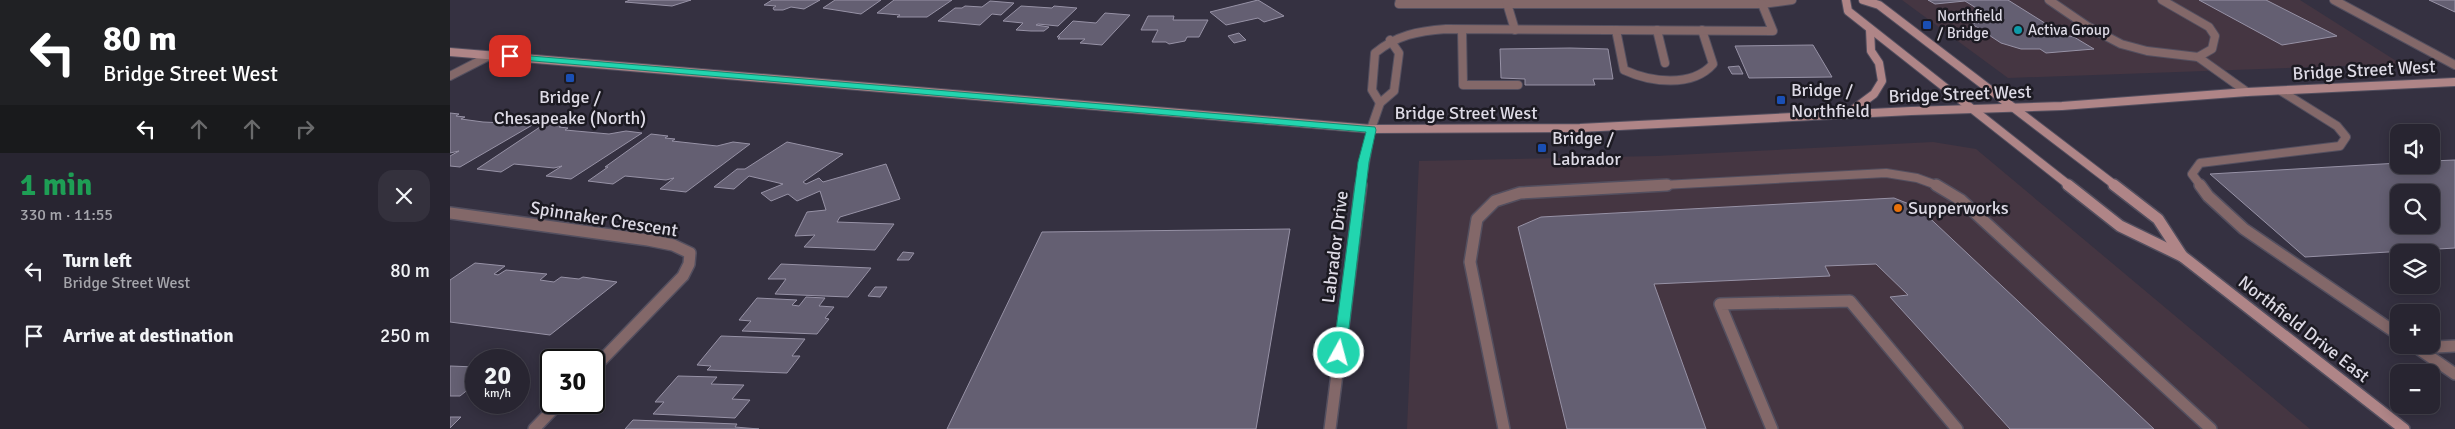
<!DOCTYPE html>
<meta charset="utf-8">
<style>
:root{--surface:#282531;--page:#34313d;--text:#f1f3f6;--muted:#a5a5ab;--line:#44424d}
body{margin:0;font-family:Signika,sans-serif;background:var(--page);color:var(--text);height:100vh;display:flex;flex-direction:column;font-size:19px;white-space:nowrap}
*{box-sizing:border-box;margin:0}
p{font-size:16px;color:var(--muted)}
.icon{flex:none;width:28px;height:28px;fill:none;stroke:currentColor;stroke-width:2;stroke-linecap:round;stroke-linejoin:round}
.map{position:relative;flex:1;overflow:hidden}
.drawer{display:flex;flex-direction:column;background:var(--surface);width:450px}
.drawer>*{flex:none}
.hud{background:#202124;color:#fff;overflow:hidden}
.tools{position:absolute;left:1940px;top:124px;display:grid;gap:10px}
.tools a{display:grid;place-items:center;width:50px;height:50px;border-radius:10px;background:var(--surface);box-shadow:0 2px 12px #0003,0 0 0 1px var(--line);font-size:25px}
.speed{position:absolute;left:15px;top:349px;display:flex;gap:10px;font-size:25px;font-weight:700;text-align:center}
.speed>*{display:grid;place-content:center;width:65px;height:65px;border-radius:50%;background:var(--surface);box-shadow:0 2px 12px #0003,0 0 0 1px var(--line);line-height:1}
.speed small{font-size:12px;font-weight:400}
.speed .limit{border:2px solid #111;border-radius:8px;background:#fff;color:#111}
.pin{position:absolute;display:grid;place-items:center;width:42px;height:42px;color:#fff;margin:-21px;border-radius:10px;box-shadow:0 2px 8px #0006}
.me{position:absolute;width:55px;margin:-28px;rotate:7deg;stroke-linejoin:round;filter:drop-shadow(0 0 4px #0008)}
.turn{display:flex;align-items:center;gap:18px;height:105px;padding:0 20px;font-size:22px}
.turn .icon{width:65px;height:65px;stroke-width:2.5}
.turn b{display:block;font-size:35px;line-height:42px}
.lanes{display:flex;align-items:center;height:48px;padding:0 20px;background:#0003;justify-content:center;gap:25px;direction:ltr}
.lanes .off{opacity:.35}
.round{display:grid;place-items:center;flex:none;width:52px;height:52px;border-radius:15px;background:var(--page)}
.head{display:flex;align-items:center;justify-content:space-between;height:85px;padding:0 20px}
h1{font-size:30px;font-weight:800;line-height:38px;color:#1e9e55}
ul{padding:0;list-style:none}
li{display:flex;align-items:center;gap:15px;height:65px;padding:0 20px}
li div{flex:1}
li b{display:block;font-size:19px}
li em{font-style:normal}
main{display:flex;flex:1;min-height:0}
.map>svg:first-child{display:block}
.commercial{fill:#453642}
.building{fill:#645f72;stroke:#9792a6;fill-rule:evenodd}
.lines{fill:none;stroke-linecap:round;stroke-linejoin:round}
.lane-far1-casing{stroke:#534f5f;stroke-width:10}
.lane-casing{stroke:#534f5f;stroke-width:14}
.street-far1-casing{stroke:#534f5f;stroke-width:10}
.street-casing{stroke:#534f5f;stroke-width:14}
.secondary-far1-casing{stroke:#534f5f;stroke-width:10}
.secondary-casing{stroke:#534f5f;stroke-width:14}
.lane-far1{stroke:#836869;stroke-width:8}
.lane{stroke:#836869;stroke-width:11}
.street-far1{stroke:#836869;stroke-width:8}
.street{stroke:#836869;stroke-width:11}
.secondary-far1{stroke:#af8587;stroke-width:8}
.secondary{stroke:#af8587;stroke-width:11}
.route{fill:#22d5af;stroke:#168a72}
.transit-dot{fill:#1a4fb4;stroke:#1c1a22;stroke-width:2}
.culture-dot{fill:#0f9aa8;stroke:#1c1a22;stroke-width:2}
.food-dot{fill:#e8710a;stroke:#1c1a22;stroke-width:2}
.labels{text-anchor:middle;dominant-baseline:central;stroke-width:5;stroke-linejoin:round;paint-order:stroke}
.far-poi-label{font-size:15px;fill:#dddae5;stroke:#1c1a22;text-anchor:start}
.street-label{font-size:18px;fill:#dddae5;stroke:#1c1a22}
.poi-label{font-size:18px;fill:#dddae5;stroke:#1c1a22;text-anchor:start}
</style>
<main>
<section class="drawer">
<div class="hud">
<div class="turn"><svg class="icon" aria-label="left" viewBox="0 0 24 24"><path d="M17 20v-9H6M10 6l-5 5 5 5"/></svg><div><b>80 m</b>Bridge Street West</div></div>
<div class="lanes"><svg class="icon" aria-label="left" viewBox="0 0 24 24"><path d="M17 20v-9H6M10 6l-5 5 5 5"/></svg><svg class="icon off" aria-label="ahead" viewBox="0 0 24 24"><path d="M12 20V5M6 11l6-6 6 6"/></svg><svg class="icon off" aria-label="ahead" viewBox="0 0 24 24"><path d="M12 20V5M6 11l6-6 6 6"/></svg><svg class="icon off" aria-label="right" viewBox="0 0 24 24"><path d="M7 20v-9h11M14 6l5 5-5 5"/></svg></div>
</div>
<div class="head"><div><h1>1 min</h1><p>330 m · 11:55</p></div><a class="round"><svg class="icon" aria-label="close" viewBox="0 0 24 24"><path d="M6 6l12 12M18 6L6 18"/></svg></a></div>
<ul>
<li><svg class="icon" aria-label="left" viewBox="0 0 24 24"><path d="M17 20v-9H6M10 6l-5 5 5 5"/></svg><div><b>Turn left</b><p>Bridge Street West</p></div><em>80 m</em></li>
<li><svg class="icon" aria-label="arrive" viewBox="0 0 24 24"><path d="M6 21V4h12l-3 4 3 4H6"/></svg><div><b>Arrive at destination</b></div><em>250 m</em></li>
</ul>
</section>
<div class="map">
<svg width="2005" height="429" viewBox="0 0 2005 429">
<rect width="100%" height="100%" fill="#353141"/>
<!-- commercial -->
<g class="commercial">
<path d="M1452 0H1850L1951 64 1558 78Z"/>
<path d="M1483 142 1526 149 1860 429H957L969 161 1206 156Z"/>
</g>
<!-- building -->
<g class="building">
<path d="M180 0H241L222 6 175 2Z"/>
<path d="M322 0H370L354 9 341 7 333 10H324L323 8 326 6 314 5Z"/>
<path d="M385 0H431L411 14 373 8Z"/>
<path d="M444 0H502L477 17H447L450 15 427 13Z"/>
<path d="M808 0 834 16 814 22 808 18 776 25 760 12Z"/>
<path d="M1478 0H1558L1614 35 1624 37 1644 49 1596 53 1590 49H1571L1551 43 1522 24 1545 20 1515 1 1485 4Z"/>
<path d="M1749 0H1816L1887 36 1832 45Z"/>
<path d="M1979 0H2005V12Z"/>
<path d="M540 1 564 3 551 15 542 14 530 25 488 21 505 8H512L515 6 532 7Z"/>
<path d="M571 6 602 8 604 6 627 8 608 26 588 24 586 25 599 27 594 31H581L566 30 573 23 553 21Z"/>
<path d="M655 13 680 15 652 45 630 43 635 39H608L610 37H607L623 21 646 23Z"/>
<path d="M698 16H724L723 20H758L749 37H737L735 41 719 44 716 42H702L708 30H691Z"/>
<path d="M789 33 796 40 784 43 778 36Z"/>
<path d="M1363 45 1382 77 1299 78 1285 46Z"/>
<path d="M1120 48 1158 49 1163 79H1143L1145 85H1075V79L1051 78 1050 49Z"/>
<path d="M1289 66 1293 74H1282L1278 67Z"/>
<path d="M0 113 9 114 6 116 15 117 11 119 33 122 55 123 61 119 70 120 75 118 91 120 10 167 0 166V156L9 151 0 153Z"/>
<path d="M96 123 112 125 109 127 118 128 115 130 159 134 176 131 192 133 121 179 96 176 112 166 104 168 64 164 51 172 27 169Z"/>
<path d="M201 134 218 136 215 138 225 139 222 141 267 146 283 142 300 144 236 192 210 189 224 178 216 180 175 176 163 184 138 181 158 167H155Z"/>
<path d="M337 142 393 154 353 182 356 184 369 178 373 182 436 164 450 199 390 217 387 222 444 224 425 250 354 247 365 235 345 236 357 212 376 210 370 191 347 201 338 194 321 201 311 193 333 184 299 176 284 189 264 187 287 169H295Z"/>
<path d="M2005 160V248L1855 257 1760 174 1949 163V165H1981V161ZM1949 192H1981V225H1949Z"/>
<path d="M1444 198 1469 208 1704 429H1560L1440 297 1458 295 1426 264 1375 266 1380 276 1204 284 1256 429H1117L1068 227 1091 217Z"/>
<path d="M840 229 806 429H497L592 232Z"/>
<path d="M453 252 464 253 459 260H447Z"/>
<path d="M25 263 55 266 44 274 48 275 56 270 97 274 90 280 104 282 111 277 129 279 133 277 167 282 100 335 0 322V280Z"/>
<path d="M331 264 421 268 398 297 325 294 336 279H318Z"/>
<path d="M425 287H437L430 297 418 296Z"/>
<path d="M356 297 375 298 369 306 384 307 375 318 379 319 367 334 292 331 301 321 289 320 307 298 347 300 342 305 349 306Z"/>
<path d="M271 336 355 339 342 356H350L337 373 257 370 261 366 247 365Z"/>
<path d="M0 366 26 367V388H20L10 396H0Z"/>
<path d="M228 376 267 377 261 384 294 385 282 399 300 400 285 418 203 414 214 402H205Z"/>
<path d="M0 417H11L0 428Z"/>
<path d="M183 420 287 424 285 427 309 429H175Z"/>
</g>
<g class="lines">
<defs>
<g id="lane-far1">
<path d="M950 0 949 4H1312L1342 0"/>
<path d="M1056 0 1065 30"/>
<path d="M1599 0 1637 26 1671 44 1697 51 1748 57 1797 92"/>
<path d="M1712 0 1759 27 1765 36 1762 49 1748 57"/>
<path d="M1012 30 1013 85H1068"/>
<path d="M1166 30 1174 70C1200 82 1242 88 1263 64L1252 30"/>
<path d="M1207 30 1215 63"/>
<path d="M930 103 922 90 925 53C947 35 968 31 996 29L1323 31 1312 4"/>
<path d="M921 129 930 103 944 91 949 53 940 40"/>
<path d="M1194 186 1436 173 1467 178 1489 186"/>
<path d="M1751 186 1742 174 1750 163 1890 146 1896 137 1887 126 1831 91"/>
</g>
<g id="lane">
<path d="M1486 185 1511 200 1761 429"/>
<path d="M1750 185 1758 196 1794 229 1949 335"/>
<path d="M1963 345 2005 374"/>
<path d="M1967 348 2005 346"/>
<path d="M1054 429 1020 262 1027 219 1045 201 1070 193 1217 185"/>
<path d="M1322 429 1270 304 1400 301 1507 429"/>
</g>
<g id="street-far1">
<path d="M1884 0 2005 65"/>
<path d="M0 76 41 55"/>
<path d="M911 186 921 129"/>
</g>
<g id="street">
<path d="M0 213 198 240 223 245 240 253 239 264 233 276 144 368"/>
<path d="M84 429 110 402"/>
<path d="M880 429 911 185"/>
</g>
<g id="secondary-far1">
<path d="M1396 0 1398 11 1620 186"/>
<path d="M1413 0 1429 5 1666 186"/>
<path d="M0 52 921 129 1130 128 1461 111 1612 106 1797 92 2005 82"/>
<path d="M1397 114 1424 94 1432 81 1429 63 1421 51 1420 29"/>
</g>
<g id="secondary">
<path d="M1618 185 1670 226 1732 256 1954 429"/>
<path d="M1664 185 1708 219 1732 256"/>
</g>
</defs>
<!-- lane-far1 casing -->
<use href="#lane-far1" class="lane-far1-casing"/>
<!-- lane casing -->
<use href="#lane" class="lane-casing"/>
<!-- street-far1 casing -->
<use href="#street-far1" class="street-far1-casing"/>
<!-- street casing -->
<use href="#street" class="street-casing"/>
<!-- secondary-far1 casing -->
<use href="#secondary-far1" class="secondary-far1-casing"/>
<!-- secondary casing -->
<use href="#secondary" class="secondary-casing"/>
<!-- lane-far1 -->
<use href="#lane-far1" class="lane-far1"/>
<!-- lane -->
<use href="#lane" class="lane"/>
<!-- street-far1 -->
<use href="#street-far1" class="street-far1"/>
<!-- street -->
<use href="#street" class="street"/>
<!-- secondary-far1 -->
<use href="#secondary-far1" class="secondary-far1"/>
<!-- secondary -->
<use href="#secondary" class="secondary"/>
</g>
<!-- route -->
<path class="route" d="M57 54 925 127 926 130 919 162 896 353 889 357 883 353 908 162 916 132 60 59 57 58Z"/>
<!-- markers -->
<g class="transit-dot">
<rect x="1472" y="20" width="10" height="10" rx="2.5"/>
<rect x="115" y="73" width="10" height="10" rx="2.5"/>
<rect x="1326" y="95" width="10" height="10" rx="2.5"/>
<rect x="1087" y="143" width="10" height="10" rx="2.5"/>
</g>
<circle class="culture-dot" cx="1568" cy="30" r="5"/>
<circle class="food-dot" cx="1448" cy="208" r="5"/>
<g class="labels">
<!-- far-poi labels -->
<g class="far-poi-label">
<text x="1487" y="16">Northfield<tspan x="1487" dy="17">/ Bridge</tspan></text>
<text x="1578" y="30">Activa Group</text>
</g>
<!-- street labels -->
<g class="street-label">
<text transform="translate(1914 70) rotate(-3)">Bridge Street West</text>
<text transform="translate(1510 94) rotate(-2)">Bridge Street West</text>
<text x="1016" y="113">Bridge Street West</text>
<text transform="translate(154 219) rotate(9)">Spinnaker Crescent</text>
<text transform="translate(885 247) rotate(-83)">Labrador Drive</text>
<text transform="translate(1854 329) rotate(38)">Northfield Drive East</text>
</g>
<!-- poi labels -->
<g class="poi-label">
<text x="1341" y="90">Bridge /<tspan x="1341" dy="21">Northfield</tspan></text>
<text x="120" y="97" text-anchor="middle">Bridge /<tspan x="120" dy="21">Chesapeake (North)</tspan></text>
<text x="1102" y="138">Bridge /<tspan x="1102" dy="21">Labrador</tspan></text>
<text x="1458" y="208">Supperworks</text>
</g>
</g>
</svg>
<div class="tools">
<a><svg class="icon" aria-label="sound" viewBox="0 0 24 24"><path d="M4 9h4l5-4v14l-5-4H4zM17 9q2 3 0 6"/></svg></a>
<a><svg class="icon" aria-label="search" viewBox="0 0 24 24"><circle cx="10" cy="10" r="6"/><path d="M15 15l6 6"/></svg></a>
<a><svg class="icon" aria-label="layers" viewBox="0 0 24 24"><path d="M12 4l9 5-9 5-9-5zM3 14l9 5 9-5"/></svg></a>
<a>+</a>
<a>−</a>
</div>
<div class="speed"><div>20<small>km/h</small></div><div class="limit">30</div></div>
<div class="pin" style="left:60px;top:56px;background:#d93025"><svg class="icon" aria-label="arrive" viewBox="0 0 24 24"><path d="M6 21V4h12l-3 4 3 4H6"/></svg></div>
<svg class="me" style="left:889px;top:353px" viewBox="-20 -20 40 40"><circle r="17" fill="#22d5af" stroke="#fff" stroke-width="3"/><path d="M0-11L8 9 0 5-8 9z" fill="#fff"/></svg>
</div>
</main>
